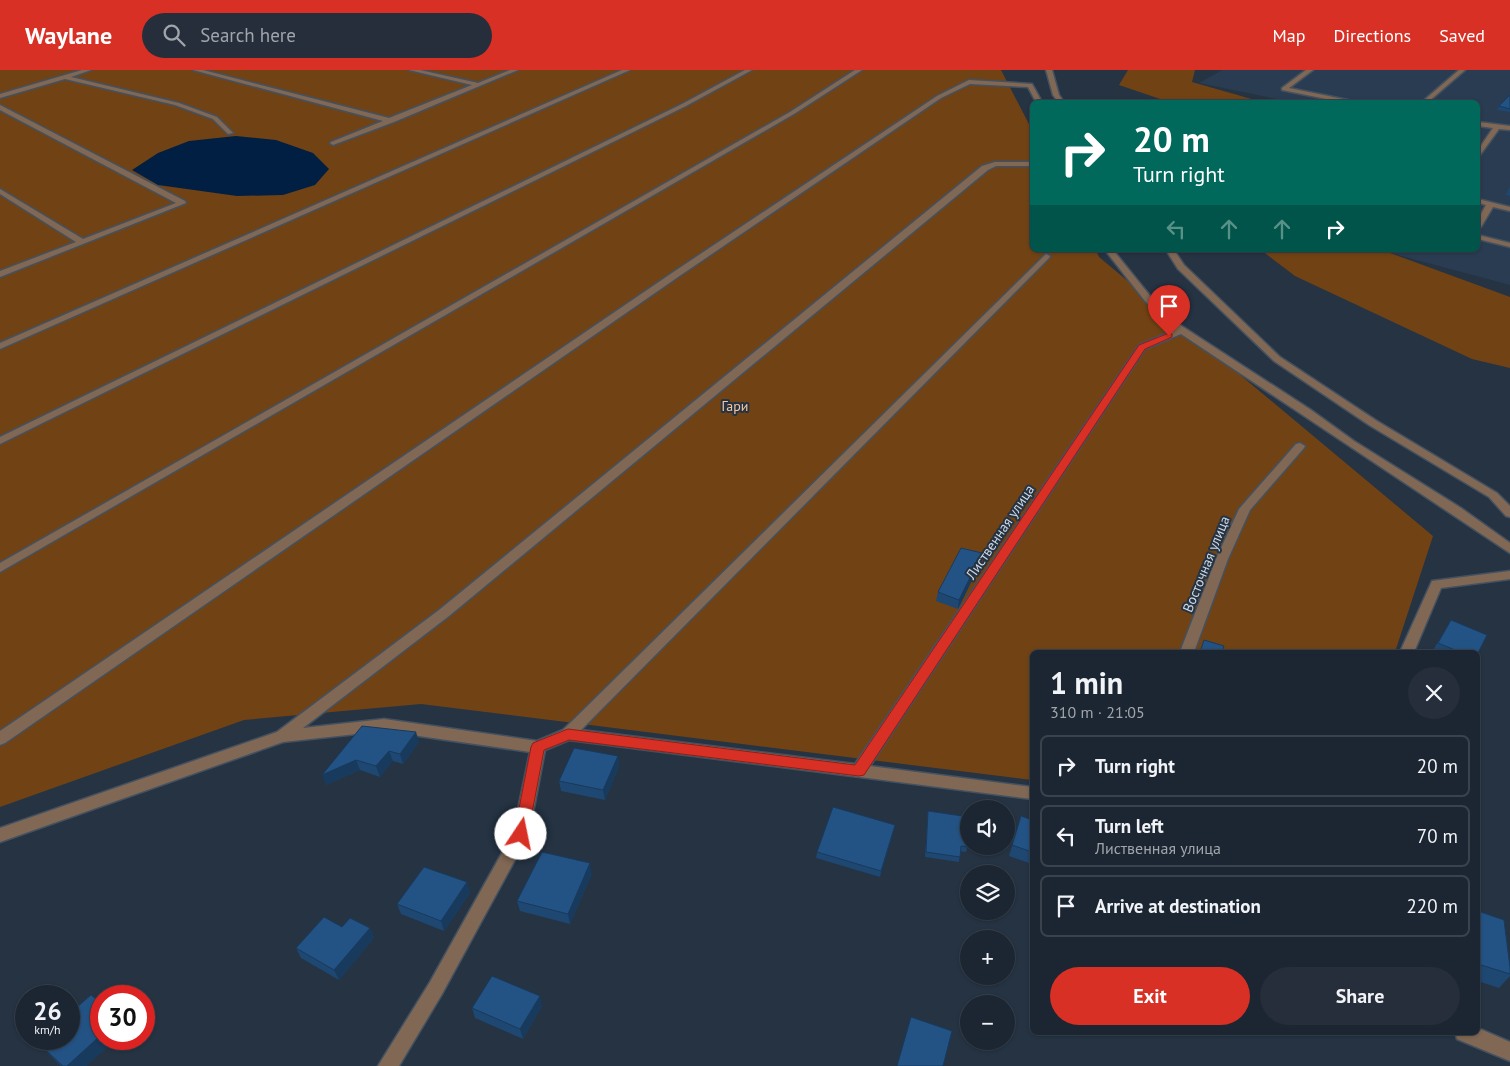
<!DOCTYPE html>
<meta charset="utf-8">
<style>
:root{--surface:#1c2632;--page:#252e3a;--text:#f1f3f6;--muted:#a0a5ac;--line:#3a434d;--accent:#d93025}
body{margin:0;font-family:"PT Sans",sans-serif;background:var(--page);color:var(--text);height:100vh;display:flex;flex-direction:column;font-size:19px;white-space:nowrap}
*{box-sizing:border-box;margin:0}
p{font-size:16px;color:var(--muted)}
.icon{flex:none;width:28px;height:28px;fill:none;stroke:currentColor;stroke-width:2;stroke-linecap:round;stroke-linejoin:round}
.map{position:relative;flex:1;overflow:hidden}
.side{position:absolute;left:1030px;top:580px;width:450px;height:385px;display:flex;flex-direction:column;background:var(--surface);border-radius:8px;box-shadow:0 1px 4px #0004,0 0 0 1px var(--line)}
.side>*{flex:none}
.banner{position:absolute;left:1030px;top:30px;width:450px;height:152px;border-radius:8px;box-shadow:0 1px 4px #0004,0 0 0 1px var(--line);background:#00695c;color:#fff;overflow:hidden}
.controls{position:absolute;left:960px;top:730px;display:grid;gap:10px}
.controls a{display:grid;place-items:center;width:55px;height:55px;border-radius:50%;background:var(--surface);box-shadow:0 1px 4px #0004,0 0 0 1px var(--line);font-size:25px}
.speed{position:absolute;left:15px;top:915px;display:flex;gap:10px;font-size:25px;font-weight:700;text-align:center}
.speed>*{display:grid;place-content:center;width:65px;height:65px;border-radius:50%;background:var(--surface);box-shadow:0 1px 4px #0004,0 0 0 1px var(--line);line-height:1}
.speed small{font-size:12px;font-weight:400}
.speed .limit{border:8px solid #d22;background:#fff;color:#111}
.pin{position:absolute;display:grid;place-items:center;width:42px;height:42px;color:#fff;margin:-51px -21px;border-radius:50% 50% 50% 0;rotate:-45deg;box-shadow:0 0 5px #0007}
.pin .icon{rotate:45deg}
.me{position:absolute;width:55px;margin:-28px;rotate:11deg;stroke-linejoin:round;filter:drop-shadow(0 0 4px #0008)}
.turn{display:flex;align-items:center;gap:18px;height:105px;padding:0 20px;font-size:22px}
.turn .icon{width:65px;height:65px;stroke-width:2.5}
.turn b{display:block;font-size:35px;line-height:42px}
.lanes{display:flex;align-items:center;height:48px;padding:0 20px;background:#0003;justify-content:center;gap:25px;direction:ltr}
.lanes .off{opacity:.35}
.round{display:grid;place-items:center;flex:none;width:52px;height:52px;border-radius:26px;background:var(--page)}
.head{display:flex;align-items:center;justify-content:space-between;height:85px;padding:0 20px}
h1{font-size:30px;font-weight:700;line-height:38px}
.button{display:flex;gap:10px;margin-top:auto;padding:10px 20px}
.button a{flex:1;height:58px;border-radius:30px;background:var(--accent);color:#fff;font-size:20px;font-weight:700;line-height:58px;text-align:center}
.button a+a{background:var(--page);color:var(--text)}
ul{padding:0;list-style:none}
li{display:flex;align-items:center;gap:15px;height:62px;margin:0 10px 8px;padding:0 10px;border:2px solid var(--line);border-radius:8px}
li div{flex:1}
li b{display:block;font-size:19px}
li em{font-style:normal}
header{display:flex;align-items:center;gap:30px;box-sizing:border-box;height:70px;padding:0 25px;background:var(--accent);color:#fff}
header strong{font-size:24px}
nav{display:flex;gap:28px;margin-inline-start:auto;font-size:18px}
.search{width:350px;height:45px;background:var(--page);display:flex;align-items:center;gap:12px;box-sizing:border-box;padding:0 18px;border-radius:28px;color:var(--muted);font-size:19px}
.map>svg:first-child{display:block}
.built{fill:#293c51}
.green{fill:#714314}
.water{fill:#001f43}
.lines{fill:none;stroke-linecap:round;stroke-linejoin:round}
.minor-casing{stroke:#445160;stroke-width:3}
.minor{fill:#816854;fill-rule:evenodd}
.wall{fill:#1e4772}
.shaded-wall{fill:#183a5d}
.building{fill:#235385;stroke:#183a5d}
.route{fill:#d93025;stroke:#8d1f18}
.labels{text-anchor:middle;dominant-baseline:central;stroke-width:4;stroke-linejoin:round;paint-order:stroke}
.park-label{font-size:14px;fill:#f6c59d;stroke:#253343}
.street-label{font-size:14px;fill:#d0d9e4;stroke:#253343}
</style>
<header>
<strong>Waylane</strong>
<div class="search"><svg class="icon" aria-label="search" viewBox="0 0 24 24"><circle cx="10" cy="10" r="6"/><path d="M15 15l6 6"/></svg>Search here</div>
<nav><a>Map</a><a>Directions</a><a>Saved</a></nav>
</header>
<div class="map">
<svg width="1510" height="996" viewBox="0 0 1510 996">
<rect width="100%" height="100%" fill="#253343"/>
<!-- built -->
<path class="built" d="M1222 0H1510V215L1379 180H1478V32H1291L1199 13Z"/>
<!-- green -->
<g class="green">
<path d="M0 0H1001L1032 60V180H1096L1099 187 1433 466 1395 582H1032V710L421 634 244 650 0 737Z"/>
<path d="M1128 0H1195L1192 12 1262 32H1169L1119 15Z"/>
<path d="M1261 180H1382L1510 227V298L1472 289 1295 206Z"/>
</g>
<!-- water -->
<path class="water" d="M236 66 276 70 313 83 329 99 315 115 283 125 237 126 158 115 132 100 158 83 189 71Z"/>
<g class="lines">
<defs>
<g id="minor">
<path d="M82 0H91L71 7 179 33 217 47 233 63 228 64 213 49 175 35 65 9 0 28V24Z"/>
<path d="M193 0H203L389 48 472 15 409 0H420L478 13 510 0H518L394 52 333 75 330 73 331 72 383 51Z"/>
<path d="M622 0H630L0 279V273Z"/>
<path d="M745 0H752L686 36 0 374V367L682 34Z"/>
<path d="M855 0H862L794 44 0 502V493L790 42Z"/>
<path d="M1046 0H1052L1059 25 1064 32H1058L1053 25Z"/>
<path d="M1306 0H1313L1289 18 1348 30 1351 32H1341L1282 20V18Z"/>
<path d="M1459 0H1465L1428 32H1422Z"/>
<path d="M969 10 1032 14 1042 32H1036L1028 17 970 14 941 28 678 207 5 673 0 675V661L672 203 937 26Z"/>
<path d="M0 35 185 131 186 133 0 207V201L76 172 0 124V119L83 169 176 133 0 40Z"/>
<path d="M1478 52 1510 56V60L1499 59 1480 85 1478 86V80L1493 58 1478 56Z"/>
<path d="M995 92H1032V96H996L988 100 449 546 303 658 384 649 537 671 563 660 1046 184 1050 186 1049 188 581 660 855 694 1139 275 1175 260 1145 231 1105 180H1113L1151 227 1174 251 1311 340 1354 371 1461 438 1510 473V483L1181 264 1145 279 870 696 1032 717V729L569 670 545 680 529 764 442 924 399 996H378L430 912 513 763 530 682 384 661 283 672 0 772V758L277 662 439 540 982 96Z"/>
<path d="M1478 129 1510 137V141L1493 137 1481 157H1478V149L1486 135 1478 133Z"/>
<path d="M1478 165 1510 173V177L1478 169Z"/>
<path d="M1166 180H1174L1184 195 1280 287 1377 351 1497 423 1510 436V447L1506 446 1489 427 1369 355 1274 291 1178 199Z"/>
<path d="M1300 373 1305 376 1304 378 1250 440 1228 489 1194 582H1180L1216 489 1239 439 1296 374Z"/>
<path d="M1510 501V509L1441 518 1414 582H1400L1432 511Z"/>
<path d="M1478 958 1510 972V991L1457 969 1455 962H1478Z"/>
</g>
</defs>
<!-- minor casing -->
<use href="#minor" class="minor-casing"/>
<!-- minor -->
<use href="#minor" class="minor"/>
</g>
<!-- wall -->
<g class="wall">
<path d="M1510 25V42L1497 40 1499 36Z"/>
<path d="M1510 116V128H1509L1510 126 1506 125Z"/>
<path d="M982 483 981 492 958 539 936 531 938 522Z"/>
<path d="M1451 550 1478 582H1432Z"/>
<path d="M362 656 419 672 403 694 393 691 380 707 360 700 326 715Z"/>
<path d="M618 686 619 697 605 730 561 721 559 711Z"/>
<path d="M928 741 969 747V776H968L966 782 960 781 959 792 925 787Z"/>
<path d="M1021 746 1032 750V794L1009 786Z"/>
<path d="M895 755 894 760 880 807 816 788 817 782Z"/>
<path d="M592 804 570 854 520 841 517 831Z"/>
<path d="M467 812 470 823 444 861 401 844 397 834Z"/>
<path d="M1478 841 1510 904V906L1499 918 1478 911Z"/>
<path d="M370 858 374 868 339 910 301 888 296 878Z"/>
<path d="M542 936 523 969 475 948 472 938Z"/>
<path d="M116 969 86 996H61L37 972Z"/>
</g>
<!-- shaded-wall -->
<g class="shaded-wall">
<path d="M982 483 981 492 958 539 959 530Z"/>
<path d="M416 662 419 672 403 694 400 684Z"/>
<path d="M389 681 393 691 380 707 376 696Z"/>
<path d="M618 686 619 697 605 730 603 720Z"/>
<path d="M356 690 360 700 326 715 322 705Z"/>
<path d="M895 755 894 760 880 807 881 801Z"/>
<path d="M590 793 592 804 570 854 568 844Z"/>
<path d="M467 812 470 823 444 861 441 851Z"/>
<path d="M370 858 374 868 339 910 334 900Z"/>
<path d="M540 926 542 936 523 969 520 959Z"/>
<path d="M101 965V969H116L86 996H67Z"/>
</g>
<!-- building -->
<g class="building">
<path d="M1510 25V39L1499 36Z"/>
<path d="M961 478 982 483 959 530 938 522Z"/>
<path d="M1451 550 1487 565 1478 583 1460 582 1438 573Z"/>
<path d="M1204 570 1224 576 1222 582H1200Z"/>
<path d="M362 656 416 662 400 684 389 681 376 696 356 690 322 705Z"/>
<path d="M574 678 618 686 603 720 559 711Z"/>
<path d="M833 737 895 755 881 801 817 782Z"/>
<path d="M928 741 969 747V771H968V777L961 776 960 787 926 782Z"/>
<path d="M1021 746 1032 750V782L1012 775Z"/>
<path d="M542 782 590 793 568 844 517 831Z"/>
<path d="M424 797 467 812 441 851 397 834Z"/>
<path d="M1478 841 1504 850 1510 897V904L1478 894Z"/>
<path d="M324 847 342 857 350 848 370 858 334 900 296 878Z"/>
<path d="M492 906 540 926 520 959 472 938Z"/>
<path d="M91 925 101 933V965L67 996H63L37 972 41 969H69V944Z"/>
<path d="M911 947 952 961 943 996H897Z"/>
</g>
<!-- route -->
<path class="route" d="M1169 263 1172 264V267L1145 279 864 705 859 706 569 670 544 680 528 764 526 768 521 770 516 768 514 764 531 677 533 673 568 659 855 695 1139 275Z"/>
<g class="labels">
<!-- park labels -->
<g class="park-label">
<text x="735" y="336">Гари</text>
</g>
<!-- street labels -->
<g class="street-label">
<text transform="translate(1000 462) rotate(-56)">Лиственная улица</text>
<text transform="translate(1206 494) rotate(-68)">Восточная улица</text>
</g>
</g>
</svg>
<div class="controls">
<a><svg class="icon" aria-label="sound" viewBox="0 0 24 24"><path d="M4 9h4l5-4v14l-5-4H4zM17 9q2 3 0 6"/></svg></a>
<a><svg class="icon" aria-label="layers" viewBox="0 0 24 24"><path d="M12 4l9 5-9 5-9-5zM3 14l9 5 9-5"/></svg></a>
<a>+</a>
<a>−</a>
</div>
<div class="speed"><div>26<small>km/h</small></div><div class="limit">30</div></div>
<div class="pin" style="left:1169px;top:266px;background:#d93025"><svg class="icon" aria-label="arrive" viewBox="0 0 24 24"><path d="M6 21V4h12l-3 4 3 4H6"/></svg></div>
<svg class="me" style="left:521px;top:764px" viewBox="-20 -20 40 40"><circle r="19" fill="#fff"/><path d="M0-13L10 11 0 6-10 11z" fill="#d93025"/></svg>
<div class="banner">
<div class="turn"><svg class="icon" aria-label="right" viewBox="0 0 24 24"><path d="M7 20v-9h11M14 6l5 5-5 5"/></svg><div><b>20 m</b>Turn right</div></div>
<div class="lanes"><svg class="icon off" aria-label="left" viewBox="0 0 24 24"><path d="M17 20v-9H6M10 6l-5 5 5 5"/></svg><svg class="icon off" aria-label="ahead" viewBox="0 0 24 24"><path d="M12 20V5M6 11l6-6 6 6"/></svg><svg class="icon off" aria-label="ahead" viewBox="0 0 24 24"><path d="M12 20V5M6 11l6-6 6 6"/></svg><svg class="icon" aria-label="right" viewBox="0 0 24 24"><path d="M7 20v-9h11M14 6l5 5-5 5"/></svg></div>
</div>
<section class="side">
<div class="head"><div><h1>1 min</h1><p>310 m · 21:05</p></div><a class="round"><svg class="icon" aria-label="close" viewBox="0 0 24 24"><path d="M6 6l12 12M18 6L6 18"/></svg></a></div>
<ul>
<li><svg class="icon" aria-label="right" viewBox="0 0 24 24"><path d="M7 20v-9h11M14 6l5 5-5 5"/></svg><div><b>Turn right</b></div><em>20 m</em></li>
<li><svg class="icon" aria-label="left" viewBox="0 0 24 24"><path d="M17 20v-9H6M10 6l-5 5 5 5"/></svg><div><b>Turn left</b><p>Лиственная улица</p></div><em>70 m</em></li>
<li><svg class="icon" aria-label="arrive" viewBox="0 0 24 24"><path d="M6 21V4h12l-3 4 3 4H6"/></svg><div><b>Arrive at destination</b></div><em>220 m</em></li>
</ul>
<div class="button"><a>Exit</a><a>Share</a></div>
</section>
</div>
